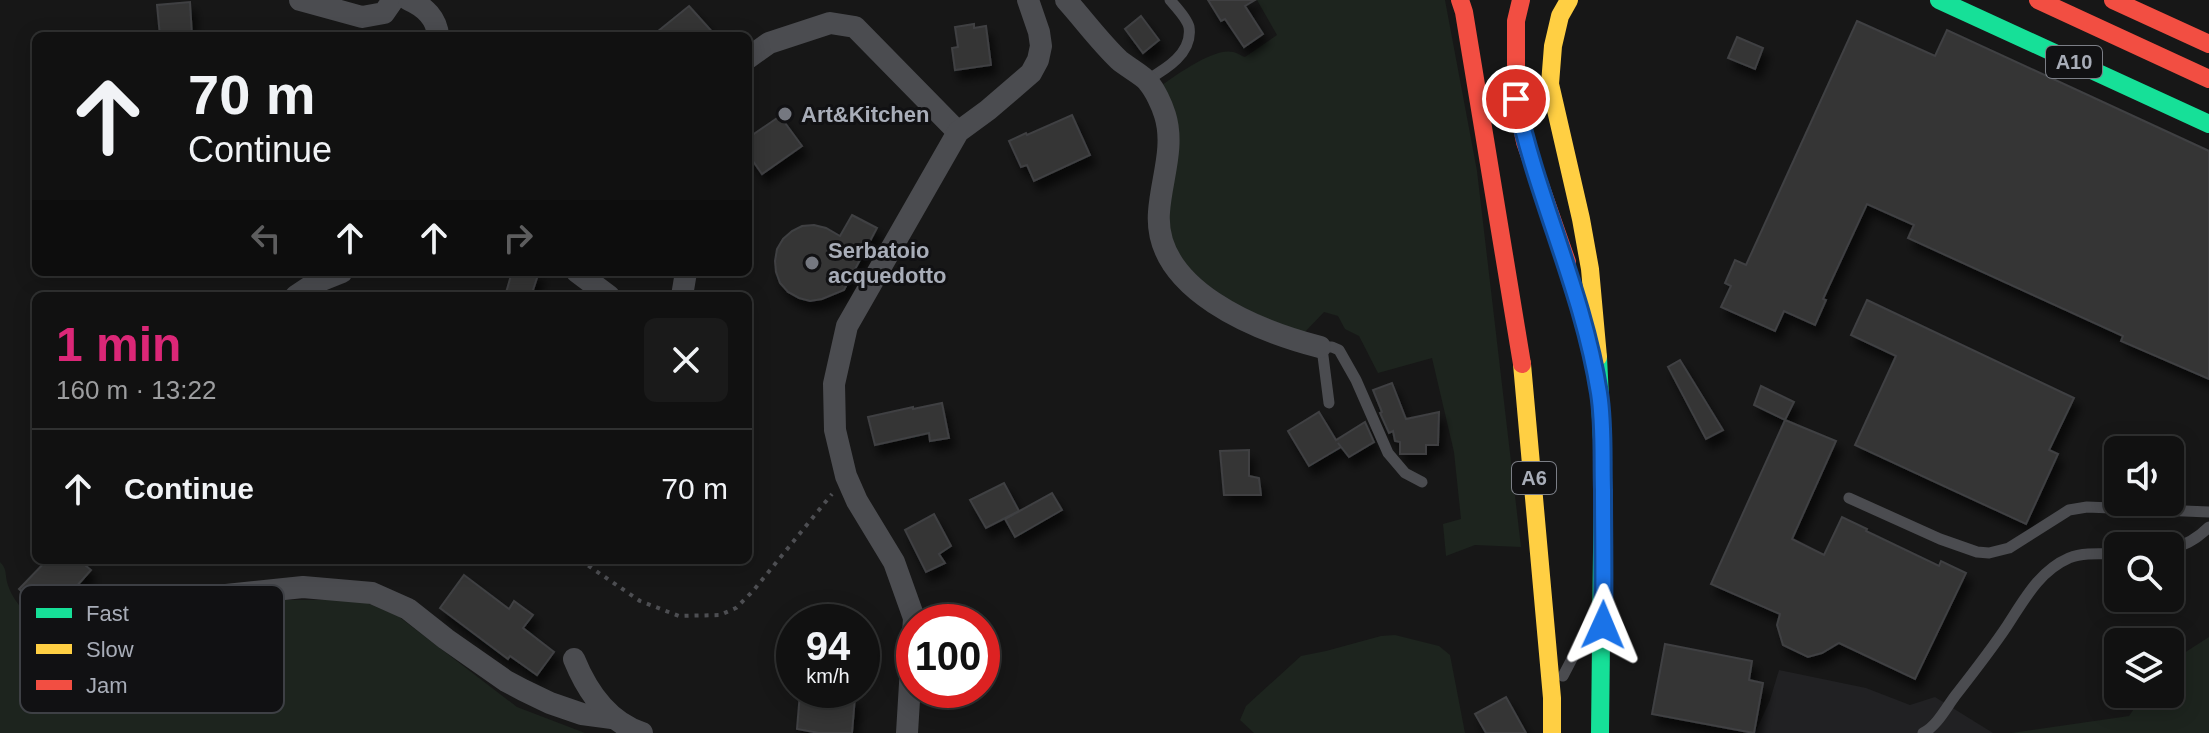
<!DOCTYPE html>
<meta charset="utf-8">
<style>
:root{--surface:#111;--page:#1a1a1a;--text:#f1f3f6;--muted:#9c9d9f;--line:#303131;--accent:#db2777}
body{margin:0;font-family:Helvetica,sans-serif;background:var(--page);color:var(--text);height:100vh;display:flex;flex-direction:column;font-size:30px;white-space:nowrap}
*{box-sizing:border-box;margin:0}
p{font-size:26px;color:var(--muted)}
.icon{flex:none;width:44px;height:44px;fill:none;stroke:currentColor;stroke-width:2;stroke-linecap:round;stroke-linejoin:round}
.map{position:relative;flex:1;overflow:hidden}
.sheet{position:absolute;left:32px;top:292px;width:720px;height:272px;display:flex;flex-direction:column;background:var(--surface);border-radius:12px;box-shadow:0 4px 20px #0003,0 0 0 2px var(--line)}
.sheet>*{flex:none}
.guide{position:absolute;left:32px;top:32px;width:720px;height:244px;border-radius:12px;box-shadow:0 4px 20px #0003,0 0 0 2px var(--line);background:#111;color:var(--text);overflow:hidden}
.buttons{position:absolute;left:2104px;top:436px;display:grid;gap:16px}
.buttons a{display:grid;place-items:center;width:80px;height:80px;border-radius:12px;background:var(--surface);box-shadow:0 4px 20px #0003,0 0 0 2px var(--line);font-size:40px}
.speed{position:absolute;left:776px;top:604px;display:flex;gap:16px;font-size:40px;font-weight:700;text-align:center}
.speed>*{display:grid;place-content:center;width:104px;height:104px;border-radius:50%;background:var(--surface);box-shadow:0 4px 20px #0003,0 0 0 2px var(--line);line-height:1}
.speed small{font-size:20px;font-weight:400}
.speed .limit{border:12px solid #d22;background:#fff;color:#111}
.pin{position:absolute;display:grid;place-items:center;width:68px;height:68px;color:#fff;margin:-34px;border:4px solid #fff;border-radius:50%;box-shadow:0 2px 8px #0007}
.me{position:absolute;width:88px;margin:-44px;rotate:1deg;stroke-linejoin:round;filter:drop-shadow(0 0 6px #0008)}
.turn{display:flex;align-items:center;gap:28px;height:168px;padding:0 24px;font-size:36px}
.turn .icon{width:104px;height:104px;stroke-width:2.5}
.turn b{display:block;font-size:56px;line-height:68px}
.lanes{display:flex;align-items:center;height:76px;padding:0 24px;background:#0003;justify-content:center;gap:40px;direction:ltr}
.lanes .off{opacity:.35}
.round{display:grid;place-items:center;flex:none;width:84px;height:84px;border-radius:12px;background:var(--page)}
.headline{display:flex;align-items:center;justify-content:space-between;height:136px;padding:0 24px}
h1{font-size:48px;font-weight:600;line-height:60px;color:var(--accent)}
ul{padding:0;list-style:none}
li{display:flex;align-items:center;gap:24px;height:120px;padding:0 24px;border-top:2px solid var(--line)}
li div{flex:1}
li b{display:block;font-size:30px}
li em{font-style:normal}
.map>svg:first-child{display:block}
.built{fill:#212123}
.green{fill:#1d241e}
.building{fill:#353536;stroke:#3f4043;stroke-width:2;filter:url(#shadow)}
.lines{fill:none;stroke-linecap:round;stroke-linejoin:round}
.path{stroke:#4d4e52;stroke-width:4;stroke-dasharray:4 6;stroke-linecap:butt}
.lane{stroke:#4b4c50;stroke-width:11}
.street{stroke:#4b4c50;stroke-width:22}
.fast{stroke:#16e098;stroke-width:18}
.slow{stroke:#ffcf43;stroke-width:18}
.jam{stroke:#f24e42;stroke-width:18}
.route-casing{stroke:#114b97;stroke-width:20}
.route{stroke:#1a73e8;stroke-width:14}
.poi-dot{fill:#757880;stroke:#111113;stroke-width:3}
.labels{text-anchor:middle;dominant-baseline:central;stroke-width:6;stroke-linejoin:round;paint-order:stroke}
.shield{fill:#111113;stroke:#7b7e86;stroke-width:2}
.shield-label{font-size:20px;font-weight:bold;fill:#a8adb8}
.poi-label{font-size:22px;font-weight:bold;fill:#a8adb8;stroke:#111113;text-anchor:start}
.key{fill:#111113;stroke:#3e4045;stroke-width:2}
.key-label{font-size:22px;fill:#a8adb8}
</style>
<div class="map">
<svg width="2209" height="733" viewBox="0 0 2209 733">
<defs>
<filter id="shadow"><feDropShadow dx="5" dy="9" stdDeviation="4" flood-color="#0009"/></filter>
</defs>
<rect width="100%" height="100%" fill="#171717"/>
<!-- built -->
<path class="built" d="M1779 670 1866 688 1910 705 1935 697 1993 733H1755L1770 700Z"/>
<!-- green -->
<g class="green">
<path d="M1257 0H1445L1477 171 1521 547 1475 545 1446 556 1443 524 1461 519 1454 452 1432 358 1378 373 1359 336 1345 329 1338 316 1324 312 1304 333C1253 315 1189 287 1167 234L1159 87C1175 76 1214 47 1233 52 1238 53 1241 56 1245 57L1277 35Z"/>
<path d="M0 562C7 569 5 573 7 582 10 593 15 600 22 609L52 610 74 622 252 600H360L398 616 517 707 585 733H0Z"/>
<path d="M1395 635 1439 646 1450 655 1465 733H1254L1240 720 1246 706 1301 656 1326 651 1381 636Z"/>
<path d="M2209 637V733H2011L2129 716 2144 694H2170V662Z"/>
</g>
<!-- building -->
<g class="building">
<path d="M1208 0H1255L1245 6 1263 34 1244 47 1225 19 1221 21Z"/>
<path d="M190 2 192 36H160L157 5Z"/>
<path d="M689 6 716 36H652Z"/>
<path d="M1141 16 1159 40 1143 53 1125 29Z"/>
<path d="M1857 21 1935 56 1947 30 2209 151V379L2121 341 2123 336 1908 238 1914 225 1867 204 1823 299 1826 300 1815 325 1784 311 1775 331 1721 307 1731 286 1725 283 1735 260 1746 265Z"/>
<path d="M974 24V28L986 26 991 65 955 70 952 48 958 47 955 27Z"/>
<path d="M1737 37 1763 48 1755 69 1728 58Z"/>
<path d="M1072 115 1090 155 1034 181 1027 165 1021 167 1009 141 1026 133 1027 135Z"/>
<path d="M780 116 802 146 762 174 748 154V138Z"/>
<path d="M852 215 877 228 844 290 822 299 810 301 799 298 788 292 780 283 776 272 775 261 777 249 783 239 792 231 802 226 814 225 826 228 840 236Z"/>
<path d="M512 272H539L531 296H505Z"/>
<path d="M1867 300 2074 398 2049 450 2058 454 2026 524 1855 445 1896 356 1851 335Z"/>
<path d="M1680 360 1723 430 1706 439 1668 367Z"/>
<path d="M1392 383 1406 419 1439 412 1438 445H1426V454H1400V442L1395 441 1393 431 1389 433 1380 413 1382 412 1373 390Z"/>
<path d="M1761 386 1794 402 1785 420 1754 405Z"/>
<path d="M942 403 949 438 930 441 929 433 875 445 868 417 913 407V409Z"/>
<path d="M1319 412 1336 440 1365 422 1374 442 1349 457 1338 443 1341 447 1309 466 1288 431Z"/>
<path d="M1785 420 1836 441 1792 539 1824 555 1842 517 1867 529 1866 531 1939 566 1941 561 1966 573 1915 679 1839 643 1822 653 1808 657 1783 645 1777 625 1780 614 1711 584Z"/>
<path d="M1249 450V476L1259 478 1261 495H1224L1220 451Z"/>
<path d="M1004 483 1019 511 986 528 970 500Z"/>
<path d="M1052 493 1062 510 1015 537 1005 519Z"/>
<path d="M934 514 951 546 939 554 945 563 926 572 905 530Z"/>
<path d="M47 560H79L91 570 75 588 83 596 73 600 57 601 50 595 29 599 19 589Z"/>
<path d="M464 575 509 609 514 601 533 615 523 628 554 652 537 675 510 656 508 659 440 608Z"/>
<path d="M1665 644 1752 661 1749 680 1763 683 1754 733 1652 714Z"/>
<path d="M800 693 855 697 852 733H819L797 729Z"/>
<path d="M1506 697 1526 733H1486L1475 714Z"/>
</g>
<g class="lines">
<!-- path -->
<path class="path" d="M580 560 640 601 679 616 720 615 736 608 753 591 832 494"/>
<!-- lane -->
<g class="lane">
<path d="M1147 80C1166 69 1193 53 1189 27 1187 18 1176 7 1170 0"/>
<path d="M1329 403 1323 356 1320 347H1332L1339 350 1356 380 1388 453 1405 473 1422 482"/>
<path d="M1849 498 1940 539 1977 552 1989 553 2009 548 2069 510 2087 507 2209 512"/>
<path d="M2170 549C2185 546 2198 538 2209 527"/>
<path d="M1563 676 1587 630"/>
<path d="M1923 733C1937 726 1946 708 1955 696 1973 673 1991 650 2007 626 2024 600 2039 571 2069 558 2084 552 2102 554 2118 554"/>
</g>
<!-- street -->
<g class="street">
<path d="M300 0 362 17 384 13 393 0"/>
<path d="M409 0C425 7 437 19 438 36"/>
<path d="M1066 0C1084 20 1100 42 1119 60 1127 67 1144 76 1148 82 1155 90 1162 105 1165 115 1175 147 1161 180 1159 212 1153 290 1258 331 1320 347"/>
<path d="M748 58 769 43 830 23 855 27 958 132"/>
<path d="M577 272 609 296"/>
<path d="M296 296 317 282 342 272"/>
<path d="M682 296 686 272"/>
<path d="M82 610 303 587 372 593 408 609 446 639 506 681 523 690 550 703 582 714 612 718"/>
<path d="M574 659C587 691 608 722 642 733"/>
<path d="M907 733 914 618 894 562 857 501 846 476 835 430 834 384 847 326 958 132 988 110 1031 73 1038 60 1041 46 1039 32 1028 0"/>
</g>
<!-- fast -->
<g class="fast">
<path d="M1939 0 2209 124"/>
<path d="M1598 357 1603 460 1600 733"/>
</g>
<!-- slow -->
<g class="slow">
<path d="M1569 0 1560 16 1553 46 1550 84 1581 219 1590 269 1598 357"/>
<path d="M1522 364 1552 698V733"/>
</g>
<!-- jam -->
<g class="jam">
<path d="M1460 0 1464 12 1522 364"/>
<path d="M1521 0 1516 21V99L1525 142 1567 262"/>
<path d="M2038 0 2209 79"/>
<path d="M2113 0 2209 44"/>
</g>
</g>
<g class="lines">
<defs>
<path id="route" d="M1516 99C1537 199 1583 291 1599 393 1604 424 1602 458 1603 490 1603 535 1604 580 1603 625"/>
</defs>
<!-- route casing -->
<use href="#route" class="route-casing"/>
<!-- route -->
<use href="#route" class="route"/>
</g>
<!-- markers -->
<g class="poi-dot">
<circle cx="785" cy="114" r="8"/>
<circle cx="812" cy="263" r="8"/>
</g>
<g class="labels">
<!-- shield labels -->
<g class="shield">
<rect x="2046" y="46" width="56" height="32" rx="6"/>
<rect x="1512" y="462" width="44" height="32" rx="6"/>
</g>
<g class="shield-label">
<text x="2074" y="62">A10</text>
<text x="1534" y="478">A6</text>
</g>
<!-- poi labels -->
<g class="poi-label">
<text x="801" y="114">Art&amp;Kitchen</text>
<text x="828" y="250">Serbatoio<tspan x="828" dy="25">acquedotto</tspan></text>
</g>
</g>
<!-- legend -->
<rect x="20" y="585" width="264" height="128" rx="12" class="key"/>
<rect x="36" y="608" width="36" height="10" fill="#16e098"/>
<rect x="36" y="644" width="36" height="10" fill="#ffcf43"/>
<rect x="36" y="680" width="36" height="10" fill="#f24e42"/>
<g class="key-label">
<text x="86" y="621">Fast</text>
<text x="86" y="657">Slow</text>
<text x="86" y="693">Jam</text>
</g>
</svg>
<div class="buttons">
<a><svg class="icon" aria-label="sound" viewBox="0 0 24 24"><path d="M4 9h4l5-4v14l-5-4H4zM17 9q2 3 0 6"/></svg></a>
<a><svg class="icon" aria-label="search" viewBox="0 0 24 24"><circle cx="10" cy="10" r="6"/><path d="M15 15l6 6"/></svg></a>
<a><svg class="icon" aria-label="layers" viewBox="0 0 24 24"><path d="M12 4l9 5-9 5-9-5zM3 14l9 5 9-5"/></svg></a>
</div>
<div class="speed"><div>94<small>km/h</small></div><div class="limit">100</div></div>
<div class="pin" style="left:1516px;top:99px;background:#d93025"><svg class="icon" aria-label="arrive" viewBox="0 0 24 24"><path d="M6 21V4h12l-3 4 3 4H6"/></svg></div>
<svg class="me" style="left:1603px;top:625px" viewBox="-20 -20 40 40"><path d="M0-17L14 15 0 8-14 15z" fill="#1a73e8" stroke="#fff" stroke-width="4"/></svg>
<div class="guide">
<div class="turn"><svg class="icon" aria-label="ahead" viewBox="0 0 24 24"><path d="M12 20V5M6 11l6-6 6 6"/></svg><div><b>70 m</b>Continue</div></div>
<div class="lanes"><svg class="icon off" aria-label="left" viewBox="0 0 24 24"><path d="M17 20v-9H6M10 6l-5 5 5 5"/></svg><svg class="icon" aria-label="ahead" viewBox="0 0 24 24"><path d="M12 20V5M6 11l6-6 6 6"/></svg><svg class="icon" aria-label="ahead" viewBox="0 0 24 24"><path d="M12 20V5M6 11l6-6 6 6"/></svg><svg class="icon off" aria-label="right" viewBox="0 0 24 24"><path d="M7 20v-9h11M14 6l5 5-5 5"/></svg></div>
</div>
<section class="sheet">
<div class="headline"><div><h1>1 min</h1><p>160 m · 13:22</p></div><a class="round"><svg class="icon" aria-label="close" viewBox="0 0 24 24"><path d="M6 6l12 12M18 6L6 18"/></svg></a></div>
<ul>
<li><svg class="icon" aria-label="ahead" viewBox="0 0 24 24"><path d="M12 20V5M6 11l6-6 6 6"/></svg><div><b>Continue</b></div><em>70 m</em></li>
</ul>
</section>
</div>
